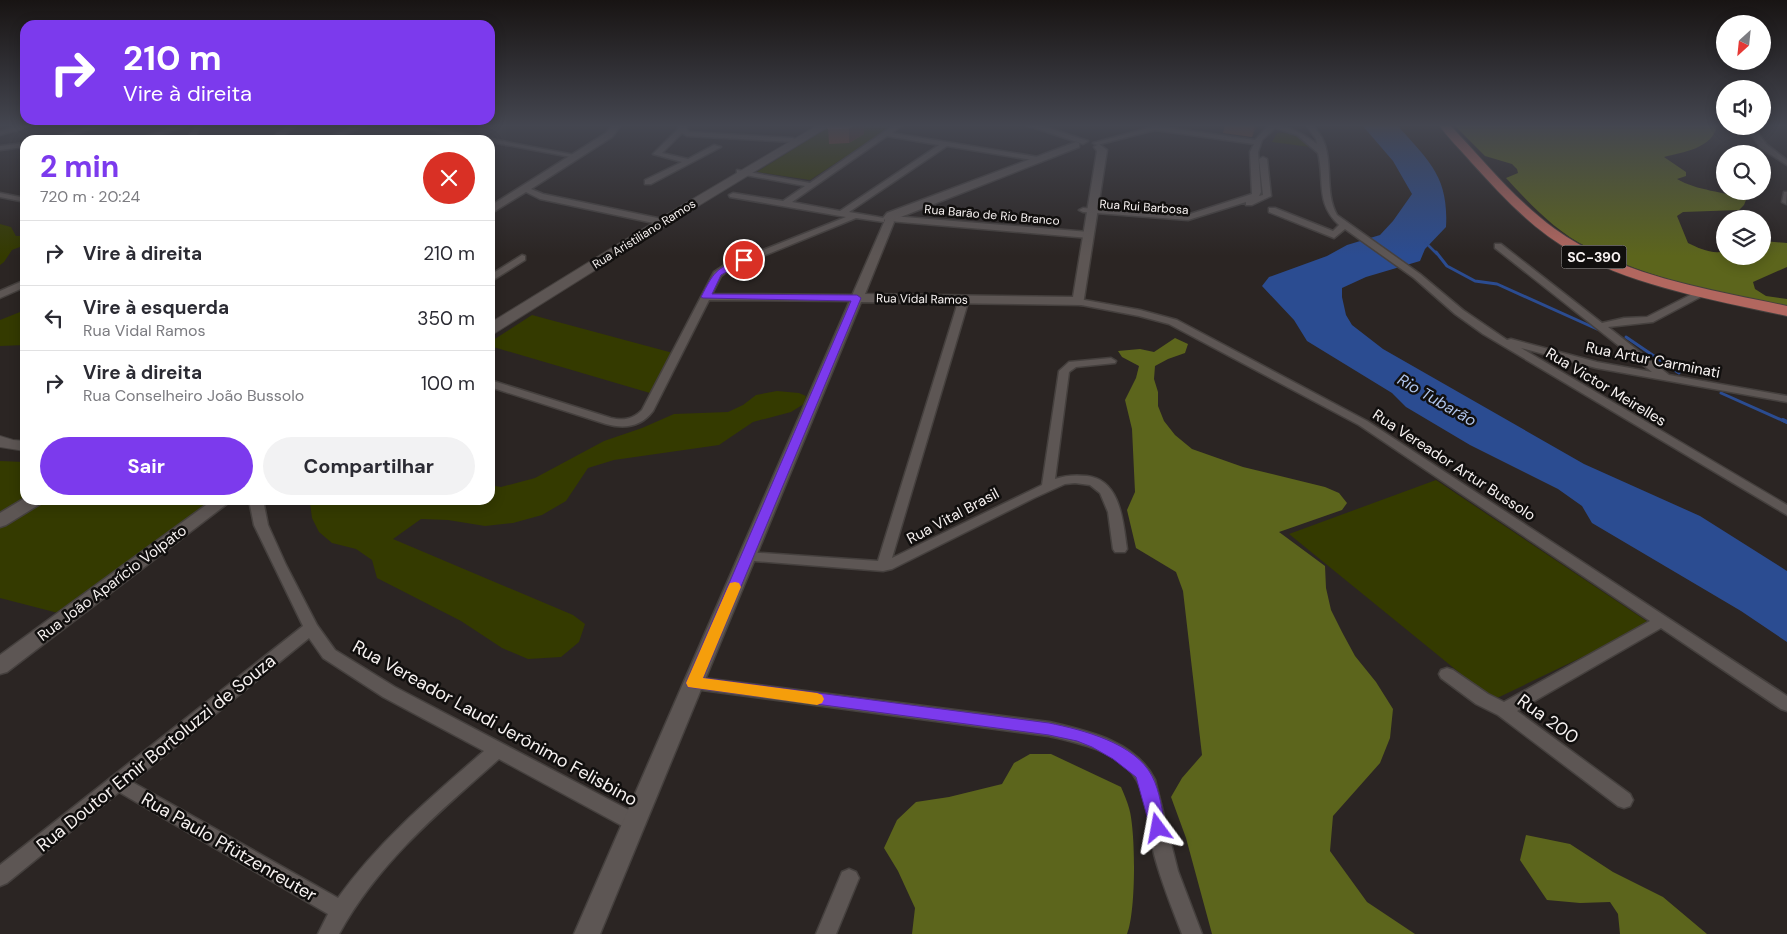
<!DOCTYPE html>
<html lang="pt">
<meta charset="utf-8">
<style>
:root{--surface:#fff;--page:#f2f2f3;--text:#2b2b33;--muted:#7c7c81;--line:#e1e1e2;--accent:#7c3aed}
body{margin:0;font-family:"DM Sans",sans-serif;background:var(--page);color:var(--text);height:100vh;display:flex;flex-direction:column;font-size:19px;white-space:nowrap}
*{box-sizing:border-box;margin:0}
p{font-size:16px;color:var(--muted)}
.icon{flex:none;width:28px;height:28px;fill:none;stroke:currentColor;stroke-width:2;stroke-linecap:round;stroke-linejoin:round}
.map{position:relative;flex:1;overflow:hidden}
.drawer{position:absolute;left:20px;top:135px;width:475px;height:370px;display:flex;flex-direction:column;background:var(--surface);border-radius:15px;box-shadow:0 2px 12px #0003}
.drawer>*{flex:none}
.guide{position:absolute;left:20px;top:20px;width:475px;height:105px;border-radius:15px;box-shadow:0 2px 12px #0003;background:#7c3aed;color:#fff;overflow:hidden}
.needle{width:32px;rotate:207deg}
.tools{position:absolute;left:1716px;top:15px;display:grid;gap:10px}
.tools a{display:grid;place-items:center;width:55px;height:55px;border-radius:50%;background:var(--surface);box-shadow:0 2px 12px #0003;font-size:25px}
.pin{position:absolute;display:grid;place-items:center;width:42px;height:42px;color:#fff;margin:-21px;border:2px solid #fff;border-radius:50%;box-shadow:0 1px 5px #0007}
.me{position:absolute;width:55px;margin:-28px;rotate:347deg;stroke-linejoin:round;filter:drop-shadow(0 0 4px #0008)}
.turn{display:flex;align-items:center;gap:18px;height:105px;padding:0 20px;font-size:22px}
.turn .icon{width:65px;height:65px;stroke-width:2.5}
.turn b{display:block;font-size:35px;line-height:42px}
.round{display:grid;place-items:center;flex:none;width:52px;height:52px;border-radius:26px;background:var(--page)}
.head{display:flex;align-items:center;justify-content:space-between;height:85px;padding:0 20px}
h1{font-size:30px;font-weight:700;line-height:38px;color:var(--accent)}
.cta{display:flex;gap:10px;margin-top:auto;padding:10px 20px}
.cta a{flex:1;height:58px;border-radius:30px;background:var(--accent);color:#fff;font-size:20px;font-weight:700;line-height:58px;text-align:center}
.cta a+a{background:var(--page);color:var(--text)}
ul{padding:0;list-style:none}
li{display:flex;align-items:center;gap:15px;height:65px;padding:0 20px;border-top:1px solid var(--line)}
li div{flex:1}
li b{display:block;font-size:19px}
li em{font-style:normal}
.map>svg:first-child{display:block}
.green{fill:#343a00}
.forest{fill:#5c651c}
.water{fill:#2b4c91}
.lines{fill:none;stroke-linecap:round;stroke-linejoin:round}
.stream-far2{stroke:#2b4c91;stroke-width:2.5}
.stream-far1{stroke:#2b4c91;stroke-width:3}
.stream{stroke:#2b4c91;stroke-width:4}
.minor-casing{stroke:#45403e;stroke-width:3}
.tertiary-casing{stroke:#45403e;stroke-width:3}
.secondary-casing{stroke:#45403e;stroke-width:2}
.primary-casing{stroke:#45403e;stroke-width:2}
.minor{fill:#5d5654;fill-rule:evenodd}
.tertiary{fill:#5d5654;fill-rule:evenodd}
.secondary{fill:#5d5654;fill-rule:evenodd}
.primary{fill:#b2675f;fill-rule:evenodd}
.wall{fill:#793f25}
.shaded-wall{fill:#542d1b}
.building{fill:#87533b;stroke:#986c58}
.route{fill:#7c3aed;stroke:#51269a}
.slow{fill:#f59e0b}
.labels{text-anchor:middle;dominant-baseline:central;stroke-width:5;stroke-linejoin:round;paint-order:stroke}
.far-street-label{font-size:12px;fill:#f7f2f1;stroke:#110f0e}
.shield{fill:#110f0e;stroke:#b2aead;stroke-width:1}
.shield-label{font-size:14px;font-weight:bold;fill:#f7f2f1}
.street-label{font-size:15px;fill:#f7f2f1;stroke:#110f0e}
.water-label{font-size:16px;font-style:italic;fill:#b0c5ec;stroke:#110f0e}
.near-street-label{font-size:18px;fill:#f7f2f1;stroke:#110f0e}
</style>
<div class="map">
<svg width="1787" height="934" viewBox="0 0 1787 934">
<rect width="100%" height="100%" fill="#2b2523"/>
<!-- green -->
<g class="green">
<path d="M832 125H894L810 180 757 172Z"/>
<path d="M1287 132 1300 137 1310 147 1272 142 1277 133Z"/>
<path d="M0 224 11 227 16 236H25V245L12 250 4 262 0 265Z"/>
<path d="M25 310V345L0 346V320Z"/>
<path d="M532 315 673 353 650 393 490 346V342Z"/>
<path d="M777 391 799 393 806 396 804 404 791 412 753 422 719 445 614 460 588 468 566 501 542 515 513 523 485 526 448 520 421 519 393 539 573 615 585 624 579 642 561 657 528 659 502 648 461 621 377 578 372 560 356 549 332 543 319 532 312 518 310 503 313 500H490V485L501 487 535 478 604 441 642 428 674 414 728 412 743 405 756 395Z"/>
<path d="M0 461 25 462V500L0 517Z"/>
<path d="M1436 480 1651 624 1493 700 1289 534Z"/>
<path d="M44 500H212L58 613 0 598V528Z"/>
</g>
<!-- forest -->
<g class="forest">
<path d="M1454 125H1717C1713 149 1682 152 1664 157L1686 172V176L1677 179C1697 191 1724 191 1746 200L1744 205 1739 210 1683 212 1677 216 1688 243C1698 248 1713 255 1725 251V256H1762L1763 241 1787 243V267L1753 282 1755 289 1766 296 1787 299V306C1719 292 1649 280 1587 247 1555 231 1530 204 1506 178L1518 173 1517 169 1512 164 1485 156Z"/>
<path d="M1175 338 1188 344 1185 353 1168 359 1155 366 1154 379 1158 392V406L1164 421 1175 435 1192 449 1243 467 1325 487 1339 493 1347 503 1342 510 1279 532 1325 566 1326 588 1331 610 1342 632 1355 656 1376 682 1393 709 1390 738 1380 763 1333 816 1330 851 1367 902 1415 934H1212L1186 838 1171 797 1182 778 1202 755 1183 591 1176 572 1136 548 1127 510 1135 492 1132 429 1125 400 1136 378 1139 366 1122 357 1118 351 1140 349 1154 352Z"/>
<path d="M1030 754H1051L1121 787C1124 794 1127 801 1129 808 1136 831 1136 913 1127 934H912L915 908 898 871 884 848 897 820 916 802 949 797 1002 784 1014 763Z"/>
<path d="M1526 835 1570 844 1613 872 1663 897 1707 934H1620L1618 914 1610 902 1580 903 1547 900 1520 860Z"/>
</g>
<!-- water -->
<path class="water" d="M1362 125H1397C1428 160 1449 176 1446 227L1425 249 1420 261 1366 277 1342 288V297L1346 315 1352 325 1383 349 1584 464 1700 516 1787 571V642L1741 611 1592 523 1582 506 1558 489 1470 445 1406 407 1392 393 1307 341 1294 320 1262 286 1269 277 1327 256 1347 245 1380 235 1393 221 1412 194 1393 161Z"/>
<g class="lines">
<!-- stream-far2 -->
<path class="stream-far2" d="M1426 243 1437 254"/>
<!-- stream-far1 -->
<g class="stream-far1">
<path d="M1436 252 1447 266 1475 281 1497 284 1597 329"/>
<path d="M1626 337 1679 373"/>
<path d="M1721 393 1786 422"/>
</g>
<!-- stream -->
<path class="stream" d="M1783 420 1787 422"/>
<defs>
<g id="minor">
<path d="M22 125H34L0 135V131Z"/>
<path d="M96 125H108L53 140H41Z"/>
<path d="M180 125H191L145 140H134Z"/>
<path d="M196 125H202L194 140H186Z"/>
<path d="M290 125H298L278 140H270L277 133Z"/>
<path d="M358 125H368L331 140H320Z"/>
<path d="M403 125H418L580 156 576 158 490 142V140H477Z"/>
<path d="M679 125H685L689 132 793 138 797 140 793 142 687 136 682 133 662 153 688 159 714 145 721 147 651 184H645V180L682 162 653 154 677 130Z"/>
<path d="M894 125H902L892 133 1038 157 1042 159 1038 161 947 146 849 212 884 218V222L856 218 729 270 721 276 712 294 857 295 862 298 857 301 709 300 653 411C641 427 624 429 606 424L490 387V380L611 418C624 421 633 419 642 410L714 272 723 266 846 217 730 197 729 195 733 193 783 201 805 186 740 174H737V170L810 183ZM887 136 939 145 840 211 792 202Z"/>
<path d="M1269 125C1288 125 1302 133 1317 144L1316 139 1306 125H1313C1316 129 1319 133 1322 138 1334 161 1324 192 1337 215L1420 274 1463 310 1507 340 1511 339 1597 362 1652 372 1495 248V244H1501L1602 323 1624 318 1647 317 1700 290H1706V294L1653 322 1608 327 1669 375 1787 396V402L1596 368 1521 348 1787 505V515L1483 334 1455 314 1414 278 1345 229 1334 238 1269 212V208H1275L1333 231 1339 225C1315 203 1325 181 1318 153L1297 135 1275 128 1262 140 1258 152 1261 192 1259 196 1263 195 1259 159 1263 157 1267 159 1271 196 1252 205H1246V202L1188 220 1083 212 1079 210 1083 208 1187 215 1252 194 1250 152 1254 144 1155 130 1097 145 1093 143 1155 126 1255 140Z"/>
<path d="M1746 126H1753L1766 144 1787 160V165L1760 148Z"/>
<path d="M25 143V147L0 150V146Z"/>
<path d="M1784 192H1787L1786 204 1782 202Z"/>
<path d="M0 193 25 198V202L0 197Z"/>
<path d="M892 216 1089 232 1093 235 1089 238 889 221V217Z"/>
<path d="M522 255 525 256V260L490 282V275Z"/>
<path d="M25 280V287L0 298V291Z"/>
<path d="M964 296 969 299 892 558 1042 485 1059 371 1069 362 1111 358 1116 361 1115 363 1076 367 1069 372 1055 479C1066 475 1076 475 1087 476 1121 480 1123 522 1127 549L1125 552H1115L1113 549 1108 512 1100 493 1090 485 1075 483 1065 484 1034 498 892 569 883 571 742 560 740 557 742 554 747 552 878 561 959 299Z"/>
<path d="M1079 299 1140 310 1177 320 1367 421 1787 696V711L1781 709 1661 628 1517 711 1630 794 1633 800 1630 806 1624 808 1618 806 1498 715 1476 704 1441 678 1439 674 1441 670 1447 668 1453 670 1488 694 1504 702 1650 621 1359 425 1169 324 1139 316 1076 304 1074 302Z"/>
<path d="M249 500H263L268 525 286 565 317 625 335 650 395 687 642 817 644 823 642 829 635 831 628 829 499 759C439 812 378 863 339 934H318L328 914 119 792 7 883 0 886V865L303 626 254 525ZM309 638 323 658 383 697 484 751C431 797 379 841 338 898L132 782Z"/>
<path d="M694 677 1049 722C1088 731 1136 741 1155 780L1178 871 1202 934H1182C1172 908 1161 881 1154 854 1149 832 1148 798 1136 779 1120 751 1078 743 1049 736L694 689 688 687 686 683 688 679Z"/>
<path d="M849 869 856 872 859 878 836 934H816L842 872Z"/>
</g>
<g id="tertiary">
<path d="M612 125H621L612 137 531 189 543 194 667 220 668 222 667 224 663 225 540 199 526 192 490 214V206L606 133Z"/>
<path d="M1026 125H1040L1088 141 1083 144Z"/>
<path d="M1076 142 1079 143V147L893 220 894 222 865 294 1073 297 1097 151 1094 147 1099 144 1107 150 1083 305 861 302 600 934H574L885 220 883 218 887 213Z"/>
<path d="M25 498V500H42L40 504 6 525 0 527V513Z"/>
<path d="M213 500H232L7 672 0 674V655Z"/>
</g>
<g id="secondary">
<path d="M818 125H831L667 225 495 333 490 335V323L659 219Z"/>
<path d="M0 436 13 440 25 441V451L0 447Z"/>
</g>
<path id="primary" d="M1439 125H1450C1484 161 1515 200 1555 229 1623 277 1708 289 1787 306V316C1715 300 1639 288 1573 252 1533 230 1502 196 1471 162 1461 150 1448 138 1439 125Z"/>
</defs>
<!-- minor casing -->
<use href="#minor" class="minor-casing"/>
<!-- tertiary casing -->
<use href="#tertiary" class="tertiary-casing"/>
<!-- secondary casing -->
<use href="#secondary" class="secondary-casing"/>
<!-- primary casing -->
<use href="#primary" class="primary-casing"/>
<!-- minor -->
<use href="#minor" class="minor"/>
<!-- tertiary -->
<use href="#tertiary" class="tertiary"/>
<!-- secondary -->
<use href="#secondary" class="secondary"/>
<!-- primary -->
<use href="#primary" class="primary"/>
</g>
<!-- wall -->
<g class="wall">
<path d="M864 125V134L849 143 829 144 828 126Z"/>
<path d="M1225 125H1257L1252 137 1223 133Z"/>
</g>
<!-- shaded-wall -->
<g class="shaded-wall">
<path d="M854 125H864V134L849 143V128Z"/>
<path d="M1255 125H1257L1252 137Z"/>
</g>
<!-- building -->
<path class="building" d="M829 125H854L849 128 828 129V126Z"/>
<!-- sky -->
<linearGradient id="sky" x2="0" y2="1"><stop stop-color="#181413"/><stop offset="0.49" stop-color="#444650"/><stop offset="1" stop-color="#444650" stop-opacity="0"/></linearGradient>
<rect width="1787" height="256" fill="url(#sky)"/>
<!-- route -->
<path class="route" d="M741 259 748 260 721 275 712 294 857 295 861 298 703 678 1049 723C1083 730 1135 743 1152 776 1160 791 1162 812 1166 828L1164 834 1158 836 1152 834 1136 777 1113 759 1092 747 1077 741 1049 735 688 687 686 683 851 301 703 298 701 297C714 272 715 269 741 259Z"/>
<!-- slow -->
<path class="slow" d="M735 582 739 583 741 587 703 678 817 693 822 695 824 699 822 703 817 705 688 687 686 683 728 587 730 583Z"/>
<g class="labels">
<!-- far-street labels -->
<g class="far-street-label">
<text transform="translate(1144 207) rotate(4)">Rua Rui Barbosa</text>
<text transform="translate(992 215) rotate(5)">Rua Barão de Rio Branco</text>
<text transform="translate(644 234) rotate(-32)">Rua Aristiliano Ramos</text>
<text transform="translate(922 299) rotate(1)">Rua Vidal Ramos</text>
</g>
<!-- shield labels -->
<rect class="shield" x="1561.5" y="245.5" width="65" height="23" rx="4"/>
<g class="shield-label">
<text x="1594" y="257">SC-390</text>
</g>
<!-- street labels -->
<g class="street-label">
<text transform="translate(1653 360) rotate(11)">Rua Artur Carminati</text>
<text transform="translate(1606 387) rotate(31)">Rua Victor Meirelles</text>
<text transform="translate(1454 465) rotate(33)">Rua Vereador Artur Bussolo</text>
<text transform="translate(953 516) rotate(-28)">Rua Vital Brasil</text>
<text transform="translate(112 583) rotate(-37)">Rua João Aparício Volpato</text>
</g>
<!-- water labels -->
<g class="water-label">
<text transform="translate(1437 400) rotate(30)">Rio Tubarão</text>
</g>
<!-- near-street labels -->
<g class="near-street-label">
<text transform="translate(1548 719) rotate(36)">Rua 200</text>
<text transform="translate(495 723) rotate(29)">Rua Vereador Laudi Jerônimo Felisbino</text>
<text transform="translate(156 753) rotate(-39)">Rua Doutor Emir Bortoluzzi de Souza</text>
<text transform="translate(229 847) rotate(30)">Rua Paulo Pfützenreuter</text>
</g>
</g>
</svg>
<div class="tools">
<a><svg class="needle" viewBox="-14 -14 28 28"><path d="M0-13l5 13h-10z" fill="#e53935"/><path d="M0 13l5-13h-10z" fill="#7c7c81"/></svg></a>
<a><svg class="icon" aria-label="sound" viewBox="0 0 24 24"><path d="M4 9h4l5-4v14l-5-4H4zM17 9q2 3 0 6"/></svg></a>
<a><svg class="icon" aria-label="search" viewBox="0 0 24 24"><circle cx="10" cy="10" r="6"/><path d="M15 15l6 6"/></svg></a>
<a><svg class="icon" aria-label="layers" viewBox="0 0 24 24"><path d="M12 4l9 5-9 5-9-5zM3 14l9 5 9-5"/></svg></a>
</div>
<div class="pin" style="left:744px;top:260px;background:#d93025"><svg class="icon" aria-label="arrive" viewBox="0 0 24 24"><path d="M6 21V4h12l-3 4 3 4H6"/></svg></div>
<svg class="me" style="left:1158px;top:828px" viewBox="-20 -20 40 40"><path d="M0-17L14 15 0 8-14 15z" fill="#7c3aed" stroke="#fff" stroke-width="4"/></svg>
<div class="guide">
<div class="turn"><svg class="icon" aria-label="right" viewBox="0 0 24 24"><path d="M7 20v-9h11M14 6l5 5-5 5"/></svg><div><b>210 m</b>Vire à direita</div></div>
</div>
<section class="drawer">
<div class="head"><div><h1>2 min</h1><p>720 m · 20:24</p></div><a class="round" style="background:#d93025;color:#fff"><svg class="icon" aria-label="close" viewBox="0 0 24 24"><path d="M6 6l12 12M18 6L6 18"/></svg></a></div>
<ul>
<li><svg class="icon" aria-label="right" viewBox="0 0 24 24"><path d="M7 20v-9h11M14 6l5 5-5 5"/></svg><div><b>Vire à direita</b></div><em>210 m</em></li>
<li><svg class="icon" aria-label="left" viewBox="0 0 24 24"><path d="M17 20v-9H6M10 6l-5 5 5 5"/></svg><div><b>Vire à esquerda</b><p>Rua Vidal Ramos</p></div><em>350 m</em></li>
<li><svg class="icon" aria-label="right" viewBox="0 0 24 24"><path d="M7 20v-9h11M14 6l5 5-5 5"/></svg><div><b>Vire à direita</b><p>Rua Conselheiro João Bussolo</p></div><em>100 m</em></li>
</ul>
<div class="cta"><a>Sair</a><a>Compartilhar</a></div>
</section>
</div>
